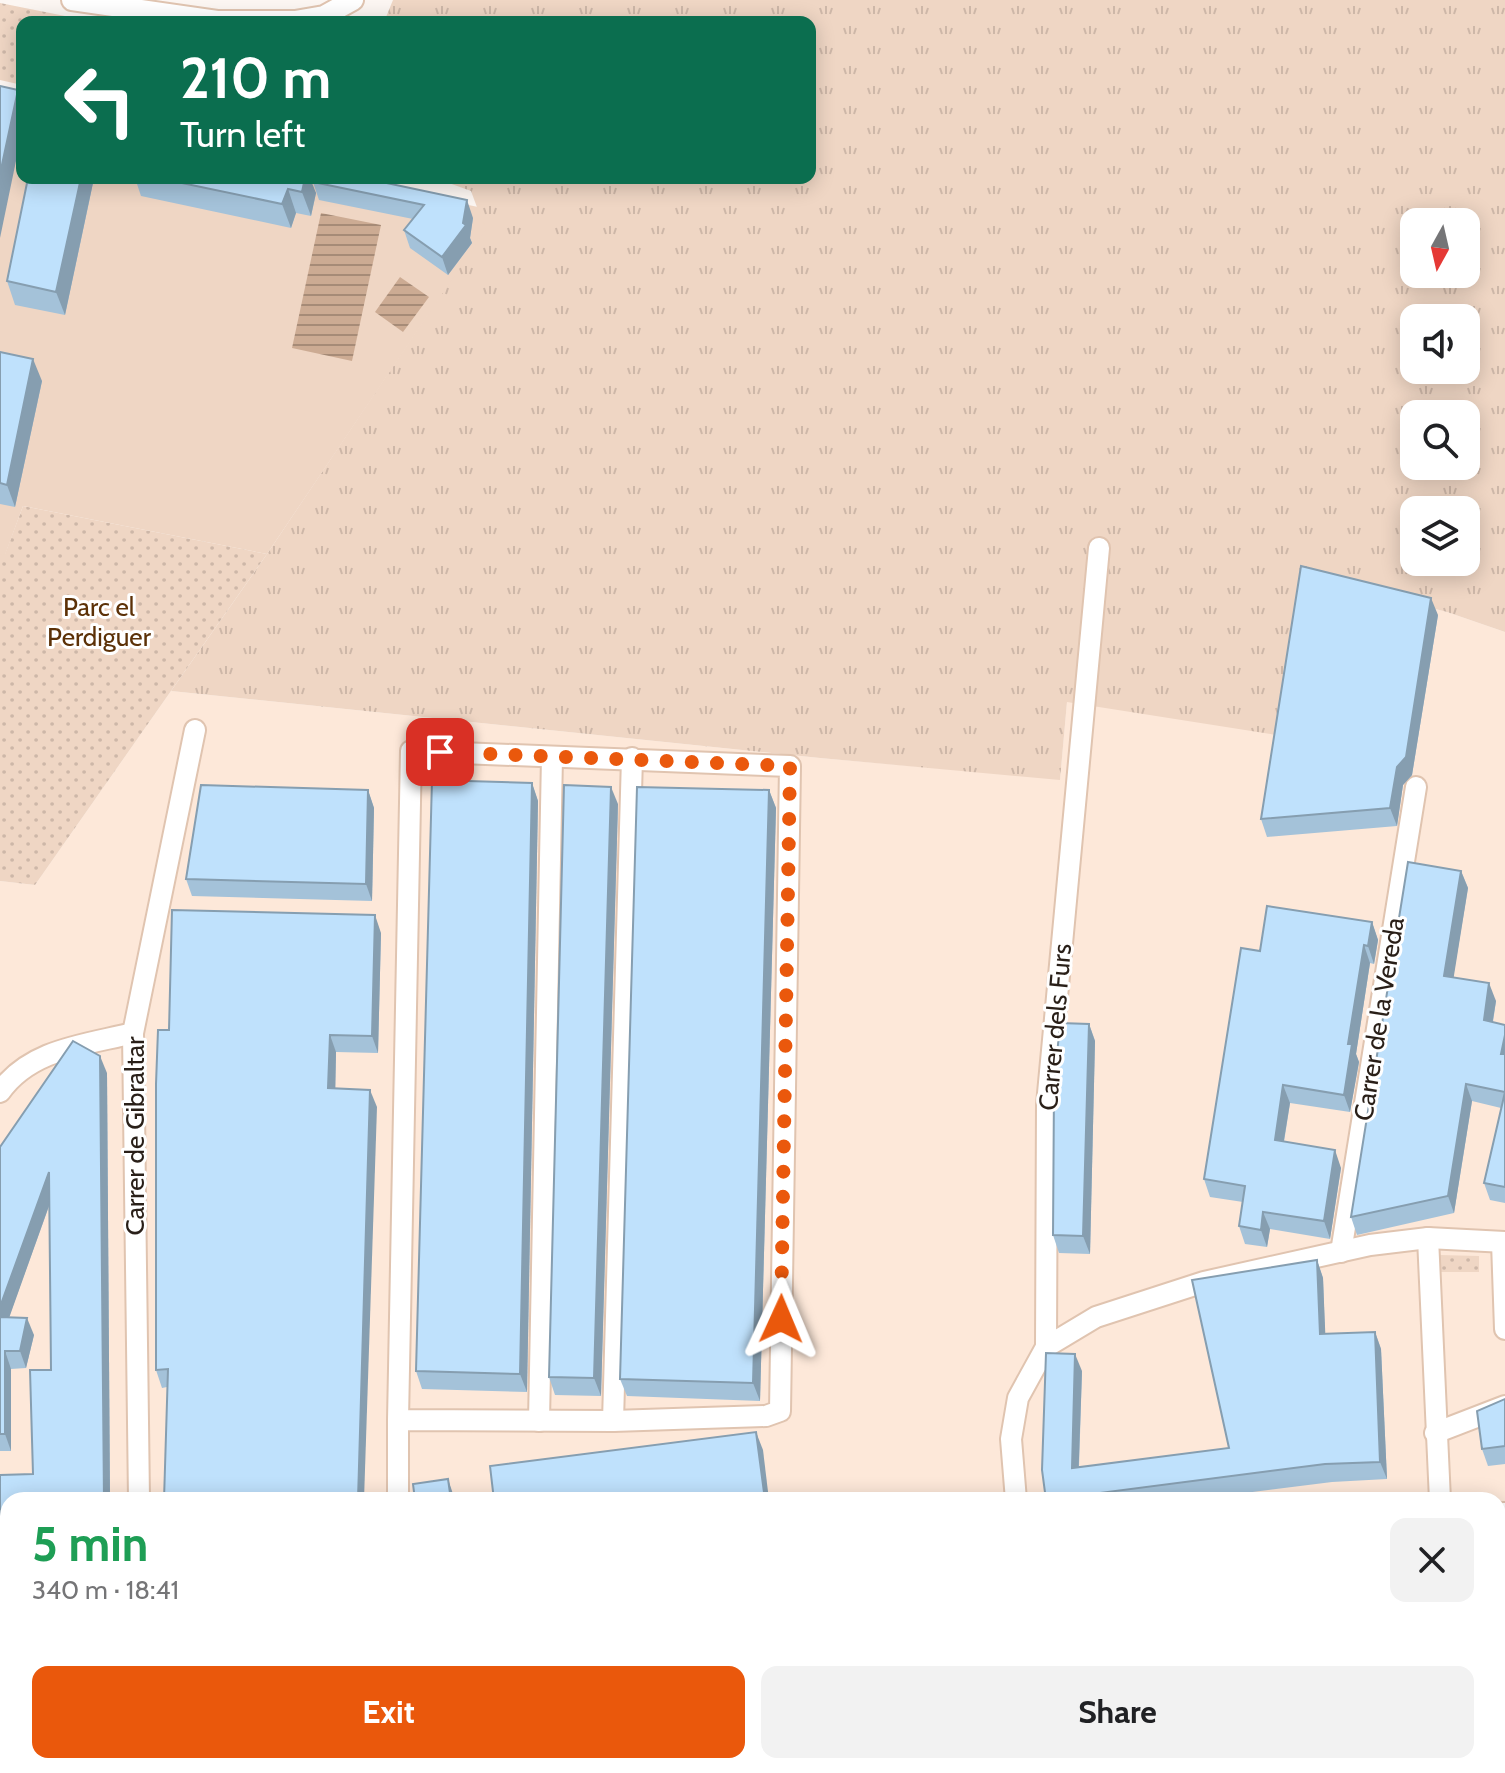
<!DOCTYPE html>
<meta charset="utf-8">
<style>
:root{--surface:#fff;--page:#f2f2f2;--text:#202124;--muted:#757577;--accent:#ea580c}
body{margin:0;font-family:Cabin,sans-serif;background:var(--page);color:var(--text);height:100vh;display:flex;flex-direction:column;font-size:30px;white-space:nowrap}
*{box-sizing:border-box;margin:0}
p{font-size:26px;color:var(--muted)}
.icon{flex:none;width:44px;height:44px;fill:none;stroke:currentColor;stroke-width:2;stroke-linecap:round;stroke-linejoin:round}
.map{position:relative;flex:1;overflow:hidden}
.side{position:absolute;left:0px;top:1492px;width:1506px;height:282px;display:flex;flex-direction:column;background:var(--surface);border-radius:24px 24px 0 0;box-shadow:0 4px 20px #0003}
.side>*{flex:none}
.guide{position:absolute;left:16px;top:16px;width:800px;height:168px;border-radius:16px;box-shadow:0 4px 20px #0003;background:#0b6e4f;color:#fff;overflow:hidden}
.needle{width:52px;rotate:188deg}
.controls{position:absolute;left:1400px;top:208px;display:grid;gap:16px}
.controls a{display:grid;place-items:center;width:80px;height:80px;border-radius:16px;background:var(--surface);box-shadow:0 4px 20px #0003;font-size:40px}
.pin{position:absolute;display:grid;place-items:center;width:68px;height:68px;color:#fff;margin:-34px;border-radius:16px;box-shadow:0 4px 12px #0006}
.me{position:absolute;width:88px;margin:-44px;rotate:1deg;stroke-linejoin:round;filter:drop-shadow(0 0 6px #0008)}
.turn{display:flex;align-items:center;gap:28px;height:168px;padding:0 32px;font-size:36px}
.turn .icon{width:104px;height:104px;stroke-width:2.5}
.turn b{display:block;font-size:56px;line-height:68px}
.round{display:grid;place-items:center;flex:none;width:84px;height:84px;border-radius:16px;background:var(--page)}
.head{display:flex;align-items:center;justify-content:space-between;height:136px;padding:0 32px}
h1{font-size:48px;font-weight:800;line-height:60px;color:#1e9e55}
.button{display:flex;gap:16px;margin-top:auto;padding:16px 32px}
.button a{flex:1;height:92px;border-radius:16px;background:var(--accent);color:#fff;font-size:32px;font-weight:800;line-height:92px;text-align:center}
.button a+a{background:var(--page);color:var(--text)}
.map>svg:first-child{display:block}
.built{fill:#fde8d9}
.grass{fill:url(#grass-tufts);fill-rule:evenodd}
.park{fill:url(#park-dots)}
.pitch{fill:#efd6c4}
.water{fill:url(#water-rules)}
.lines{fill:none;stroke-linecap:round;stroke-linejoin:round}
.minor-casing{stroke:#e0c4b0;stroke-width:24}
.highway-casing{stroke:#e0c4b0;stroke-width:32}
.minor{stroke:#fff;stroke-width:20}
.highway{stroke:#fff;stroke-width:28}
.wall{fill:#a4c2d9}
.shaded-wall{fill:#869eb0}
.building{fill:#bfe1fc;stroke:#869eb0;stroke-width:2}
.route{stroke:#ea580c;stroke-width:14;stroke-dasharray:0 25.2}
.labels{text-anchor:middle;dominant-baseline:central;stroke-width:6;stroke-linejoin:round;paint-order:stroke}
.park-label{font-size:26px;fill:#5c3107;stroke:#fff}
.street-label{font-size:26px;fill:#291f18;stroke:#fff}
</style>
<div class="map">
<svg width="1505" height="1773" viewBox="0 0 1505 1773">
<defs>
<pattern id="grass-tufts" width="24" height="20" patternUnits="userSpaceOnUse" patternTransform="scale(2)"><rect width="24" height="20" fill="#efd6c4"/><path d="M3 7l-1-3M5 7V3M7 7l1-3M15 17l-1-3M17 17v-4M19 17l1-3" fill="none" stroke="#cdb7a8"/></pattern>
<pattern id="park-dots" width="8" height="8" patternUnits="userSpaceOnUse" patternTransform="scale(2)"><rect width="8" height="8" fill="#efd6c4"/><path d="M2 2h.1M6 6h.1" fill="none" stroke="#cdb7a8" stroke-width="1.8" stroke-linecap="round"/></pattern>
<pattern id="water-rules" width="6" height="5" patternUnits="userSpaceOnUse" patternTransform="scale(2)"><rect width="6" height="5" fill="#ccab93"/><path d="M0 2.5h6" fill="none" stroke="#a68b77"/></pattern>
</defs>
<rect width="100%" height="100%" fill="#fcf6f2"/>
<!-- built -->
<g class="built">
<path d="M1300 573 1447 612 1505 632V1531L1498 1532V1500H8V1664L0 1665V881L35 885 171 691 820 758 1060 779 1067 702Z"/>
<path d="M1498 1699H1505V1773H901L956 1766H1498Z"/>
</g>
<!-- grass -->
<path class="grass" d="M393 0H1505V632L1447 612 1301 574 1276 735 1067 702 1060 780 820 758 171 691 267 554 485 229 471 191 435 178H810V22H384ZM1414 222H1466V274H1414ZM1414 318H1466V370H1414ZM1414 414H1466V466H1414ZM1414 510H1466V562H1414Z"/>
<!-- park -->
<g class="park">
<path d="M0 3 95 22H22V85L0 80Z"/>
<path d="M23 506 267 554 35 885 0 881V554H5Z"/>
<path d="M1440 1255 1479 1256V1272H1438L1436 1258Z"/>
</g>
<!-- pitch -->
<path class="pitch" d="M0 106 22 111V178H341L478 207 486 229 267 554 23 506 5 555 0 554Z"/>
<!-- water -->
<g class="water">
<path d="M321 213 381 225 352 361 292 348Z"/>
<path d="M400 277 429 297 403 332 375 312Z"/>
</g>
<g class="lines">
<defs>
<g id="minor">
<path d="M72 0 217 21H295L324 16 353 0"/>
<path d="M0 1092C30 1049 85 1045 133 1033"/>
<path d="M1428 1238 1440 1500"/>
<path d="M1502 1242 1505 1329"/>
<path d="M1341 1252 1416 787"/>
<path d="M1046 1347 1096 1317 1204 1282 1370 1245 1428 1238 1505 1242"/>
<path d="M539 1421 552 757"/>
<path d="M613 1421 632 758"/>
<path d="M1435 1433 1505 1406"/>
<path d="M139 1500 133 1033 195 730"/>
<path d="M398 1500V1420L411 751 790 766 780 1411 766 1416 613 1421 398 1420"/>
<path d="M1016 1500 1011 1439 1018 1398 1046 1347 1047 1104 1099 548"/>
<path d="M1498 1514 1505 1513"/>
<path d="M1498 1667 1505 1666"/>
<path d="M1498 1696 1505 1691"/>
<path d="M0 1707 8 1706"/>
<path d="M660 1773 715 1766"/>
<path d="M1463 1773 1464 1766"/>
</g>
<g id="highway">
<path d="M1498 1574 1505 1573"/>
<path d="M1498 1617 1505 1616"/>
<path d="M1498 1637H1505"/>
<path d="M0 1759 8 1758"/>
<path d="M309 1773 364 1766"/>
</g>
</defs>
<!-- minor casing -->
<use href="#minor" class="minor-casing"/>
<!-- highway casing -->
<use href="#highway" class="highway-casing"/>
<!-- minor -->
<use href="#minor" class="minor"/>
<!-- highway -->
<use href="#highway" class="highway"/>
</g>
<!-- wall -->
<g class="wall">
<path d="M28 178H91L93 183 65 315 15 305 7 281Z"/>
<path d="M135 178H305L316 193 311 216 296 213 291 228 141 196Z"/>
<path d="M314 178 473 218 470 238 472 243 448 275 410 248 404 230 413 219 319 200 313 182Z"/>
<path d="M0 352 42 381 15 507 0 504Z"/>
<path d="M1438 615 1412 775 1403 785 1397 826 1267 837 1261 819Z"/>
<path d="M532 783 538 801 527 1392 422 1389 416 1371Z"/>
<path d="M368 790 374 808 372 901 192 896 186 879Z"/>
<path d="M769 790 776 808 760 1401 627 1396 620 1379Z"/>
<path d="M618 804 601 1396 555 1395 549 1377Z"/>
<path d="M1461 871 1468 888 1453 978 1496 1001 1493 1022 1505 1025V1203L1490 1200 1484 1183 1501 1108 1472 1101 1454 1213 1357 1235 1351 1217Z"/>
<path d="M1372 922 1378 940 1374 964 1370 963 1356 1054 1359 1062 1350 1112 1290 1103 1284 1142 1341 1168 1330 1239 1270 1229 1267 1247 1245 1244 1239 1226 1243 1202 1210 1197 1204 1179 1260 951Z"/>
<path d="M381 933 378 1053 336 1052 335 1089 377 1107 167 1387 162 1388 156 1370 169 1030Z"/>
<path d="M1089 1024 1095 1041 1090 1254 1059 1253 1053 1235Z"/>
<path d="M107 1073 110 1500H8V1623H4L0 1611V1475L33 1474 51 1370 49 1206 9 1317 34 1335 26 1368 11 1369V1451H0V1147Z"/>
<path d="M1317 1260 1323 1278 1325 1334 1375 1332 1381 1349 1387 1479 1332 1482 1190 1500H1046L1082 1371 1079 1467 1229 1448Z"/>
<path d="M1505 1399V1464L1488 1466 1482 1449Z"/>
</g>
<!-- shaded-wall -->
<g class="shaded-wall">
<path d="M18 90 22 102V132L0 238V174Z"/>
<path d="M81 178H91L93 183 65 315 56 292Z"/>
<path d="M305 178H310L316 193 311 216 302 192Z"/>
<path d="M288 189 296 213 291 228 282 204Z"/>
<path d="M467 200 473 218 470 238 472 243 448 275 442 257 463 223Z"/>
<path d="M33 359 42 381 15 507 7 485Z"/>
<path d="M1431 598 1438 615 1412 775 1403 785 1397 826 1390 808 1397 767Z"/>
<path d="M532 783 538 801 527 1392 520 1374Z"/>
<path d="M611 787 618 804 601 1396 594 1378Z"/>
<path d="M368 790 374 808 372 901 366 884Z"/>
<path d="M769 790 776 808 760 1401 753 1383Z"/>
<path d="M1461 871 1468 888 1451 994 1444 976Z"/>
<path d="M375 915 381 933 378 1053 372 1036Z"/>
<path d="M1372 922 1378 940 1374 964 1368 946Z"/>
<path d="M1364 945 1370 963 1356 1054 1359 1062 1350 1112 1344 1095 1348 1044Z"/>
<path d="M1489 983 1496 1001 1490 1038 1484 1020Z"/>
<path d="M1089 1024 1095 1041 1090 1254 1083 1236Z"/>
<path d="M330 1035 336 1052 335 1106 328 1088Z"/>
<path d="M1505 1035V1065L1501 1054Z"/>
<path d="M100 1056 107 1073 110 1500H104Z"/>
<path d="M1466 1084 1472 1101 1454 1213 1448 1196Z"/>
<path d="M1283 1085 1290 1103 1281 1158 1275 1140Z"/>
<path d="M370 1090 377 1107 364 1500H358Z"/>
<path d="M1335 1150 1341 1168 1330 1239 1324 1221Z"/>
<path d="M49 1172 55 1189 3 1335 0 1327V1307Z"/>
<path d="M1263 1212 1270 1229 1267 1247 1261 1230Z"/>
<path d="M1317 1260 1323 1278 1326 1351 1320 1334Z"/>
<path d="M27 1318 34 1335 26 1368 20 1351Z"/>
<path d="M1375 1332 1381 1349 1387 1479 1380 1462Z"/>
<path d="M5 1351 11 1369V1451L5 1434Z"/>
<path d="M1075 1354 1082 1371 1078 1486 1072 1468Z"/>
<path d="M756 1432 763 1450 769 1500H765Z"/>
<path d="M448 1479 455 1500H451Z"/>
</g>
<!-- building -->
<g class="building">
<path d="M0 86 18 90 0 174Z"/>
<path d="M28 178H81L56 292 7 281Z"/>
<path d="M158 178H305L302 192 288 189 282 204Z"/>
<path d="M314 178H363L467 200 463 223 466 225 442 257 404 230 424 205 313 182Z"/>
<path d="M0 352 33 359 7 485 0 483Z"/>
<path d="M1301 566 1431 598 1406 757 1397 767 1390 808 1261 819Z"/>
<path d="M432 780 532 783 520 1374 416 1371Z"/>
<path d="M201 785 368 790 366 884 186 879Z"/>
<path d="M564 785 611 787 594 1378 549 1377Z"/>
<path d="M637 787 769 790 753 1383 620 1379Z"/>
<path d="M1408 862 1461 871 1444 976 1489 983 1484 1020 1505 1025V1035L1501 1054H1505V1187L1484 1183 1505 1092 1466 1084 1448 1196 1351 1217Z"/>
<path d="M1267 906 1372 922 1368 946 1364 945 1348 1044H1352L1344 1095 1283 1085 1275 1140 1335 1150 1324 1221 1263 1212 1261 1230 1239 1226 1245 1186 1204 1179 1241 948 1260 951Z"/>
<path d="M172 910 375 915 372 1036 330 1035 328 1088 370 1090 358 1500H164L168 1369 156 1370V1084L158 1030H169Z"/>
<path d="M1060 1023 1089 1024 1083 1236 1053 1235 1054 1087Z"/>
<path d="M73 1041 100 1056 104 1500H8V1606H0V1475L33 1474 30 1370H51L49 1172 0 1307V1147Z"/>
<path d="M1317 1260 1320 1334 1375 1332 1380 1462 1325 1464 1046 1500 1042 1470 1046 1353 1075 1354 1072 1468 1229 1448 1192 1280Z"/>
<path d="M0 1317 27 1318 20 1351H5V1434H0Z"/>
<path d="M1505 1399V1446L1482 1449 1477 1411Z"/>
<path d="M756 1432 765 1500H494L490 1466Z"/>
<path d="M448 1479 451 1500H415L413 1484Z"/>
</g>
<g class="lines">
<!-- route -->
<path class="route" d="M440 752 790 766 781 1319"/>
</g>
<g class="labels">
<!-- park labels -->
<g class="park-label">
<text x="99" y="607">Parc el<tspan x="99" dy="30">Perdiguer</tspan></text>
</g>
<!-- street labels -->
<g class="street-label">
<text transform="translate(1379 1019) rotate(-81)">Carrer de la Vereda</text>
<text transform="translate(1055 1027) rotate(-85)">Carrer dels Furs</text>
<text transform="translate(135 1136) rotate(-90)">Carrer de Gibraltar</text>
</g>
</g>
</svg>
<div class="controls">
<a><svg class="needle" viewBox="-14 -14 28 28"><path d="M0-13l5 13h-10z" fill="#e53935"/><path d="M0 13l5-13h-10z" fill="#757577"/></svg></a>
<a><svg class="icon" aria-label="sound" viewBox="0 0 24 24"><path d="M4 9h4l5-4v14l-5-4H4zM17 9q2 3 0 6"/></svg></a>
<a><svg class="icon" aria-label="search" viewBox="0 0 24 24"><circle cx="10" cy="10" r="6"/><path d="M15 15l6 6"/></svg></a>
<a><svg class="icon" aria-label="layers" viewBox="0 0 24 24"><path d="M12 4l9 5-9 5-9-5zM3 14l9 5 9-5"/></svg></a>
</div>
<div class="pin" style="left:440px;top:752px;background:#d93025"><svg class="icon" aria-label="arrive" viewBox="0 0 24 24"><path d="M6 21V4h12l-3 4 3 4H6"/></svg></div>
<svg class="me" style="left:781px;top:1319px" viewBox="-20 -20 40 40"><path d="M0-17L14 15 0 8-14 15z" fill="#ea580c" stroke="#fff" stroke-width="4"/></svg>
<div class="guide">
<div class="turn"><svg class="icon" aria-label="left" viewBox="0 0 24 24"><path d="M17 20v-9H6M10 6l-5 5 5 5"/></svg><div><b>210 m</b>Turn left</div></div>
</div>
<section class="side">
<div class="head"><div><h1>5 min</h1><p>340 m · 18:41</p></div><a class="round"><svg class="icon" aria-label="close" viewBox="0 0 24 24"><path d="M6 6l12 12M18 6L6 18"/></svg></a></div>
<div class="button"><a>Exit</a><a>Share</a></div>
</section>
</div>
